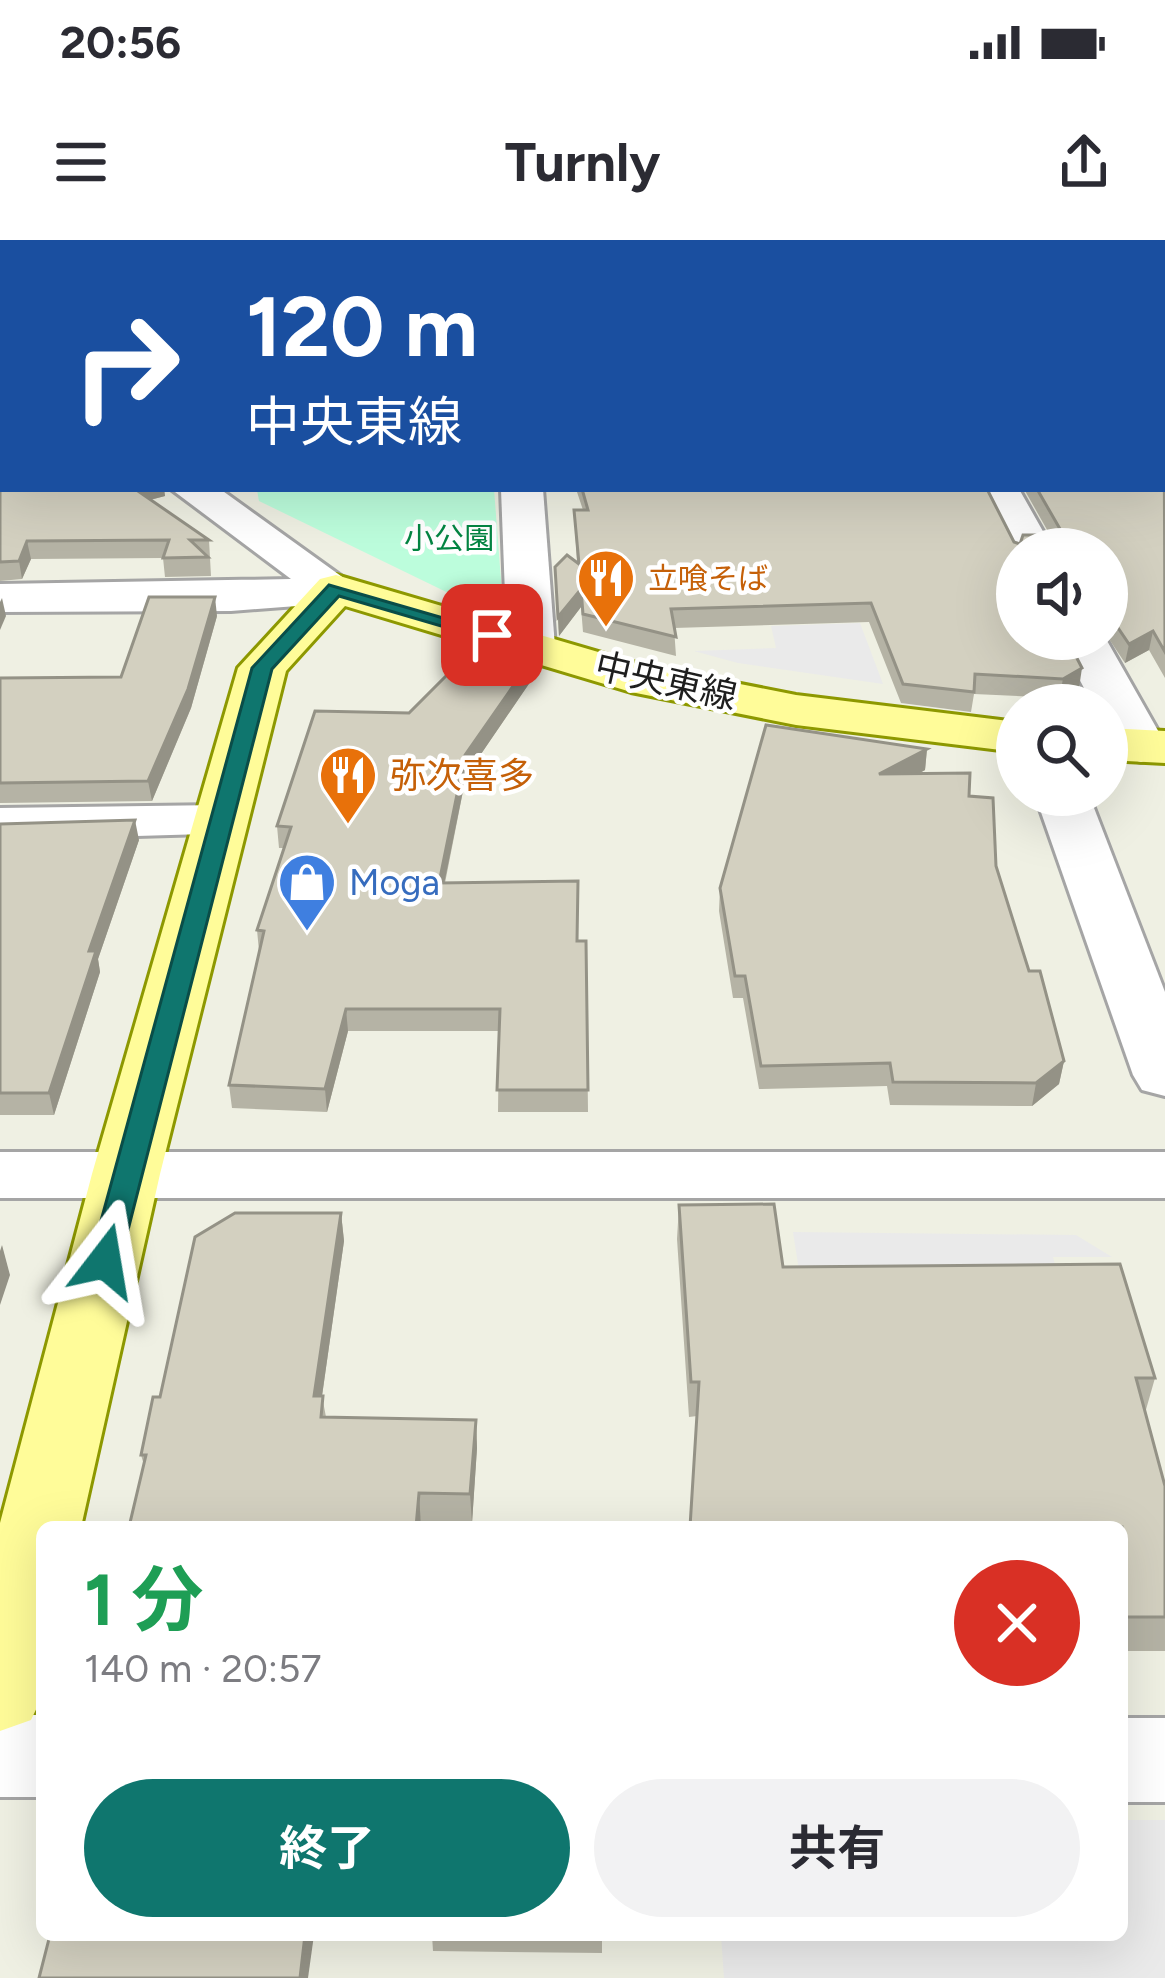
<!DOCTYPE html>
<html lang="ja">
<meta charset="utf-8">
<style>
:root{--surface:#fff;--page:#f2f2f3;--text:#2b2b33;--muted:#7c7c81;--accent:#0f766e}
body{margin:0;font-family:Figtree,"Noto Sans JP",sans-serif;background:var(--page);color:var(--text);height:100vh;display:flex;flex-direction:column;font-size:45px;white-space:nowrap}
*{box-sizing:border-box;margin:0}
p{font-size:39px;color:var(--muted)}
.icon{flex:none;width:66px;height:66px;fill:none;stroke:currentColor;stroke-width:2;stroke-linecap:round;stroke-linejoin:round}
.map{position:relative;flex:1;overflow:hidden}
.details{position:absolute;left:36px;top:1281px;width:1092px;height:420px;display:flex;flex-direction:column;background:var(--surface);border-radius:18px;box-shadow:0 12px 48px #0002}
.details>*{flex:none}
.hud{position:absolute;left:0px;top:0px;width:1167px;height:252px;box-shadow:0 12px 48px #0002;background:#1a4fa0;color:#fff;overflow:hidden}
.tools{position:absolute;left:996px;top:288px;display:grid;gap:24px}
.tools a{display:grid;place-items:center;width:132px;height:132px;border-radius:50%;background:var(--surface);box-shadow:0 12px 48px #0002;font-size:60px}
.pin{position:absolute;display:grid;place-items:center;width:102px;height:102px;color:#fff;margin:-51px;border-radius:24px;box-shadow:0 6px 18px #0006}
.me{position:absolute;width:132px;margin:-66px;rotate:14deg;stroke-linejoin:round;filter:drop-shadow(0 0 9px #0008)}
.turn{display:flex;align-items:center;gap:42px;height:252px;padding:0 48px;font-size:54px}
.turn .icon{width:156px;height:156px;stroke-width:2.5}
.turn b{display:block;font-size:84px;line-height:102px}
.round{display:grid;place-items:center;flex:none;width:126px;height:126px;border-radius:63px;background:var(--page)}
.summary{display:flex;align-items:center;justify-content:space-between;height:204px;padding:0 48px}
h1{font-size:72px;font-weight:700;line-height:90px;color:#1e9e55}
.button{display:flex;gap:24px;margin-top:auto;padding:24px 48px}
.button a{flex:1;height:138px;border-radius:72px;background:var(--accent);color:#fff;font-size:48px;font-weight:700;line-height:138px;text-align:center}
.button a+a{background:var(--page);color:var(--text)}
.status{display:flex;justify-content:space-between;align-items:center;height:84px;padding:0 60px;background:var(--surface);direction:ltr}
.status svg{height:33px;fill:currentColor}
header{display:flex;justify-content:space-between;align-items:center;height:156px;padding:0 48px;background:var(--surface);font-size:54px;font-weight:700}
.map>svg:first-child{display:block}
.park{fill:#bcfddc}
.parking{fill:#eaeaea}
.lines{fill:none;stroke-linecap:round;stroke-linejoin:round}
.minor-casing{stroke:#a5a5a5;stroke-width:6}
.major-casing{stroke:#8d9800;stroke-width:6}
.minor{fill:#fff;fill-rule:evenodd}
.major{fill:#fffc99;fill-rule:evenodd}
.wall{fill:#b5b3a5}
.shaded-wall{fill:#949286}
.building{fill:#d3d0c0;stroke:#949286;stroke-width:3}
.route{fill:#0f766e;stroke:#0a4d48;stroke-width:3}
.labels{text-anchor:middle;dominant-baseline:central;stroke-width:9;stroke-linejoin:round;paint-order:stroke}
.far-park-label{font-size:30px;fill:#038542;stroke:#fff}
.far-food-label{font-size:30px;fill:#c56008;stroke:#fff;text-anchor:start}
.street-label{font-size:36px;fill:#1e1e1e;stroke:#fff}
.food-label{font-size:36px;fill:#c56008;stroke:#fff;text-anchor:start}
.shop-label{font-size:36px;fill:#366cbe;stroke:#fff;text-anchor:start}
</style>
<div class="status"><b>20:56</b><svg viewBox="0 0 49 12"><path d="M0 12V9h3v3zM5 12V6h3v6zM10 12V3h3v9zM15 12V0h3v12zM26 1h20v11H26zM47 4h2v5h-2z"/></svg></div>
<header><svg class="icon" aria-label="menu" viewBox="0 0 24 24"><path d="M4 6h16M4 12h16M4 18h16"/></svg>Turnly<svg class="icon" aria-label="share" viewBox="0 0 24 24"><path d="M12 15V3M7 8l5-5 5 5M5 13v7h14v-7"/></svg></header>
<div class="map">
<svg width="1165" height="1738" viewBox="0 0 1165 1738">
<rect width="100%" height="100%" fill="#eff0e3"/>
<!-- park -->
<path class="park" d="M494 249 502 353 467 362 259 261 257 250Z"/>
<!-- parking -->
<g class="parking">
<path d="M860 383 883 444 738 423 694 411 776 408 771 386Z"/>
<path d="M793 992 1076 995 1112 1017H1053L1058 1037H800Z"/>
<path d="M1122 1580H1165V1738H724L721 1695H1122Z"/>
</g>
<g class="lines">
<defs>
<g id="minor">
<path d="M171 249H220L359 349 352 359 336 363 231 371 0 372V344L291 339Z"/>
<path d="M501 249H543L555 407 548 417 531 421 514 417 507 407Z"/>
<path d="M977 249H1019L1053 309H1017L1015 318Z"/>
<path d="M1058 399H1106L1165 503 1159 517 1141 522 1123 517 1107 491V465H1093Z"/>
<path d="M1035 555H1089L1165 752V856L1142 850 1133 835Z"/>
<path d="M220 565 239 569 247 581 239 593 0 600V568Z"/>
<rect x="0" y="912" width="1165" height="46"/>
<rect x="0" y="1475" width="42" height="82"/>
<rect x="1122" y="1478" width="43" height="84"/>
</g>
<g id="major">
<path d="M336 335 639 424 796 455 1017 482V512L796 485 631 452 345 366 286 431 160 934 81 1287H42V1457L31 1480 0 1491V1283L92 934 238 428 320 339Z"/>
<path d="M1107 488 1165 491V523L1107 520Z"/>
</g>
</defs>
<!-- minor casing -->
<use href="#minor" class="minor-casing"/>
<!-- major casing -->
<use href="#major" class="major-casing"/>
<!-- minor -->
<use href="#minor" class="minor"/>
<!-- major -->
<use href="#major" class="major"/>
</g>
<!-- wall -->
<g class="wall">
<path d="M1165 27V438L1149 410 1125 423 1107 396V309H1017L1079 448 1059 458 974 454 971 472 901 463 869 382 674 388 676 416 583 392 581 367 559 396 555 327 577 323 574 270H583L576 249H987L1014 302 1020 304 1050 295 1024 249H1164Z"/>
<path d="M0 166 3 249H164L165 256 150 260 209 300 211 336 165 337 163 318 31 319 22 339 0 341Z"/>
<path d="M217 376 191 468 152 561 0 563V438L121 437Z"/>
<path d="M539 409V429L466 536 445 643 577 701H586L588 872H498L499 791H348L327 872 232 868 229 845 259 711 257 690 284 608H279L277 586 409 473Z"/>
<path d="M927 509 925 530 918 534 969 556 996 626 1029 731 1064 821 1059 844 1032 866 890 865 887 846 759 849 743 758H733L719 671 720 648Z"/>
<path d="M0 584 139 600 98 719 100 732 54 875H0Z"/>
<path d="M679 965 783 1027 1155 1138 1145 1173 1165 1246V1411H1122V1287L697 1176 689 1177 677 999Z"/>
<path d="M341 973 344 1001 322 1156 326 1177 476 1180 477 1208 472 1283 421 1281 144 1225 141 1215Z"/>
<path d="M432 1695H602V1713L433 1711Z"/>
</g>
<!-- shaded-wall -->
<g class="shaded-wall">
<path d="M131 249H164L165 256 134 264Z"/>
<path d="M27 301 31 319 22 339 19 321Z"/>
<path d="M581 349V367L559 396 558 377Z"/>
<path d="M215 357 217 376 191 468 152 561 148 541Z"/>
<path d="M2 358 6 376 0 390V362Z"/>
<path d="M1153 391 1149 410 1125 423 1129 404Z"/>
<path d="M539 409V429L466 536 440 664 439 643 465 515Z"/>
<path d="M1082 428 1079 448 1059 458 1063 439Z"/>
<path d="M927 509 925 530 877 556 879 534Z"/>
<path d="M135 580 139 600 98 719 100 732 54 875 49 853 89 711Z"/>
<path d="M346 769 348 791 327 872 325 849Z"/>
<path d="M1064 821 1059 844 1032 866 1036 843Z"/>
<path d="M341 973 344 1001 318 1184 314 1156Z"/>
<path d="M2 1005 10 1035 0 1065V1011Z"/>
<path d="M476 1180 477 1208 472 1283 470 1254Z"/>
<path d="M419 1253 421 1287H416Z"/>
<path d="M305 1695H314L308 1738H300Z"/>
</g>
<!-- building -->
<g class="building">
<path d="M0 0H1062L1065 3H3V18L0 16Z"/>
<path d="M1164 27H1165L1164 138Z"/>
<path d="M0 41 3 42V137H0Z"/>
<path d="M1164 146 1165 412 1153 391 1129 404 1110 376H1107V309H1017V399H1067L1082 428 1063 439 975 434 974 452 903 444 871 363 671 369 676 397 583 374 581 349 558 377 555 327 567 315 579 324 574 270H588L582 249H987L1014 302 1020 304 1023 295H1056L1060 289 1037 249H1164Z"/>
<path d="M3 164V249H135L209 300H190L208 317 163 318 169 300 27 301 19 321 0 322V166Z"/>
<path d="M149 357H215L188 449 148 541 0 543V438L121 437Z"/>
<path d="M488 394 539 409 465 515 439 643 578 641 577 701H586L588 850H497L500 769H346L325 849 229 845 264 691 257 690 291 587 277 586 315 471 409 473Z"/>
<path d="M766 485 927 509 879 534 970 533 969 556 993 558 996 626 1029 731H1040L1064 821 1036 843 893 842 890 823 761 826 745 736H735L720 648Z"/>
<path d="M135 580 89 711H96L49 853H0V584Z"/>
<path d="M774 964 783 1027 1120 1024 1155 1138H1136L1165 1246V1377H1122V1287H690L699 1142H691L679 965Z"/>
<path d="M235 973H341L314 1156H323L321 1177 476 1180 470 1254 419 1253 416 1287H129L146 1215H141L153 1157H160L195 997Z"/>
<path d="M50 1695H305L300 1738H39Z"/>
</g>
<!-- route -->
<path class="route" d="M329 345 502 395 492 401 339 356 272 429 120 1021 115 1028H94L90 1021 252 428Z"/>
<!-- icons -->
<defs>
<symbol id="restaurant-pin" viewBox="-11 -11 22 30"><path d="M0 17L-7.5 6A9.5 9.5 0 1 1 7.5 6Z" fill="#e8710a" stroke="#fff"/><path d="M-5-6h1v4h1v-4h1v4h1v-4h1v5L-1.5 .5V6h-2V.5L-5-1ZM5-6V6H3V1.5H1.5Q1.5-4 5-6Z" fill="#fff"/></symbol>
<symbol id="shop-pin" viewBox="-11 -11 22 30"><path d="M0 17L-7.5 6A9.5 9.5 0 1 1 7.5 6Z" fill="#3f7fe0" stroke="#fff"/><path d="M-5-2.5h2.3a2.7 3.5 0 0 1 5.4 0H5L5.5 6h-11ZM-1.5-2.5h3a1.5 2.3 0 0 0-3 0Z" fill="#fff"/></symbol>
</defs>
<g fill-rule="evenodd">
<use href="#restaurant-pin" x="573" y="305" width="66" height="90"/>
<use href="#restaurant-pin" x="315" y="502" width="66" height="90"/>
<use href="#shop-pin" x="274" y="609" width="66" height="90"/>
</g>
<g class="labels">
<!-- far-park labels -->
<g class="far-park-label">
<text x="449" y="298">小公園</text>
</g>
<!-- far-food labels -->
<g class="far-food-label">
<text x="648" y="338">立喰そば</text>
</g>
<!-- street labels -->
<g class="street-label">
<text transform="translate(666 441) rotate(13)">中央東線</text>
</g>
<!-- food labels -->
<g class="food-label">
<text x="390" y="535">弥次喜多</text>
</g>
<!-- shop labels -->
<g class="shop-label">
<text x="349" y="642">Moga</text>
</g>
</g>
</svg>
<div class="tools">
<a><svg class="icon" aria-label="sound" viewBox="0 0 24 24"><path d="M4 9h4l5-4v14l-5-4H4zM17 9q2 3 0 6"/></svg></a>
<a><svg class="icon" aria-label="search" viewBox="0 0 24 24"><circle cx="10" cy="10" r="6"/><path d="M15 15l6 6"/></svg></a>
</div>
<div class="pin" style="left:492px;top:395px;background:#d93025"><svg class="icon" aria-label="arrive" viewBox="0 0 24 24"><path d="M6 21V4h12l-3 4 3 4H6"/></svg></div>
<svg class="me" style="left:105px;top:1021px" viewBox="-20 -20 40 40"><path d="M0-17L14 15 0 8-14 15z" fill="#0f766e" stroke="#fff" stroke-width="4"/></svg>
<div class="hud">
<div class="turn"><svg class="icon" aria-label="right" viewBox="0 0 24 24"><path d="M7 20v-9h11M14 6l5 5-5 5"/></svg><div><b>120 m</b>中央東線</div></div>
</div>
<section class="details">
<div class="summary"><div><h1>1 分</h1><p>140 m · 20:57</p></div><a class="round" style="background:#d93025;color:#fff"><svg class="icon" aria-label="close" viewBox="0 0 24 24"><path d="M6 6l12 12M18 6L6 18"/></svg></a></div>
<div class="button"><a>終了</a><a>共有</a></div>
</section>
</div>
